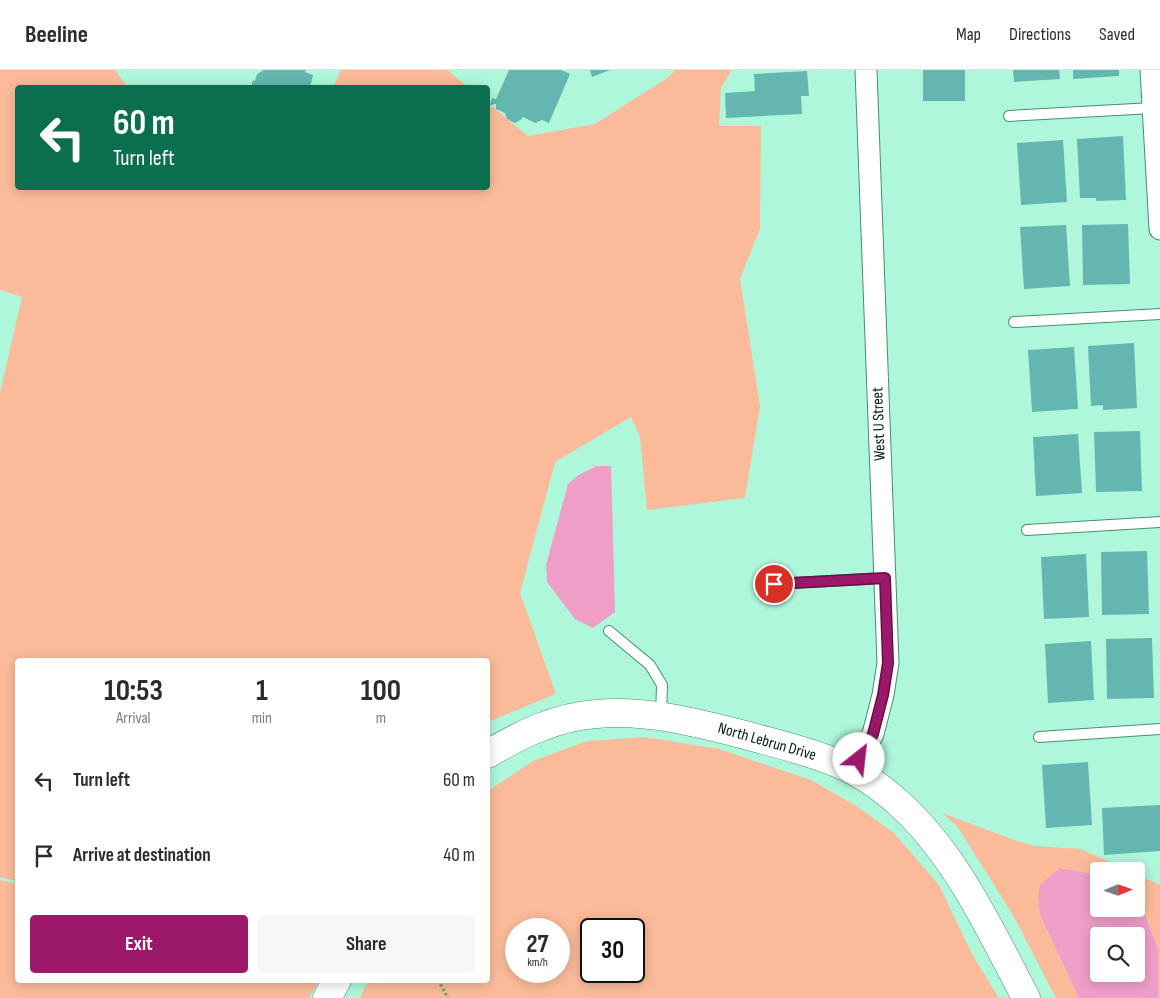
<!DOCTYPE html>
<style>
:root{--surface:#fff;--page:#f7f7f7;--text:#2b2b33;--muted:#7c7c81;--line:#e1e1e2;--accent:#9c186b}
body{margin:0;font-family:"Sofia Sans Condensed",sans-serif;background:var(--page);color:var(--text);height:100vh;display:flex;flex-direction:column;font-size:19px;white-space:nowrap}
*{box-sizing:border-box;margin:0}
p{font-size:16px;color:var(--muted)}
.icon{flex:none;width:28px;height:28px;fill:none;stroke:currentColor;stroke-width:2;stroke-linecap:round;stroke-linejoin:round}
.map{position:relative;flex:1;overflow:hidden}
.sheet{position:absolute;left:15px;top:588px;width:475px;height:325px;display:flex;flex-direction:column;background:var(--surface);border-radius:5px;box-shadow:0 2px 12px #0003}
.sheet>*{flex:none}
.guide{position:absolute;left:15px;top:15px;width:475px;height:105px;border-radius:5px;box-shadow:0 2px 12px #0003;background:#0b6e4f;color:#fff;overflow:hidden}
.needle{width:32px;rotate:88deg}
.tools{position:absolute;left:1090px;top:792px;display:grid;gap:10px}
.tools a{display:grid;place-items:center;width:55px;height:55px;border-radius:5px;background:var(--surface);box-shadow:0 2px 12px #0003;font-size:25px}
.speed{position:absolute;left:505px;top:848px;display:flex;gap:10px;font-size:25px;font-weight:700;text-align:center}
.speed>*{display:grid;place-content:center;width:65px;height:65px;border-radius:50%;background:var(--surface);box-shadow:0 2px 12px #0003;line-height:1}
.speed small{font-size:12px;font-weight:400}
.speed .limit{border:2px solid #111;border-radius:8px;background:#fff;color:#111}
.pin{position:absolute;display:grid;place-items:center;width:42px;height:42px;color:#fff;margin:-21px;border:2px solid #fff;border-radius:50%;box-shadow:0 1px 5px #0007}
.me{position:absolute;width:55px;margin:-28px;rotate:29deg;stroke-linejoin:round;filter:drop-shadow(0 0 4px #0008)}
.turn{display:flex;align-items:center;gap:18px;height:105px;padding:0 15px;font-size:22px}
.turn .icon{width:65px;height:65px;stroke-width:2.5}
.turn b{display:block;font-size:35px;line-height:42px}
.eta{display:flex;justify-content:space-evenly;align-items:center;height:85px;text-align:center}
.eta b{font-size:30px;font-weight:700;line-height:35px}
.action{display:flex;gap:10px;margin-top:auto;padding:10px 15px}
.action a{flex:1;height:58px;border-radius:5px;background:var(--accent);color:#fff;font-size:20px;font-weight:700;line-height:58px;text-align:center}
.action a+a{background:var(--page);color:var(--text)}
ul{padding:0;list-style:none}
li{display:flex;align-items:center;gap:15px;height:75px;padding:0 15px}
li div{flex:1}
li b{display:block;font-size:19px}
li em{font-style:normal}
header{display:flex;align-items:center;gap:30px;box-sizing:border-box;height:70px;padding:0 25px;background:var(--surface);border-bottom:1px solid var(--line)}
header strong{font-size:24px}
nav{display:flex;gap:28px;margin-inline-start:auto;font-size:18px}
.map>svg:first-child{display:block}
.green{fill:#fbbb9a;fill-rule:evenodd}
.water{fill:#ef9ec7;fill-rule:evenodd}
.building{fill:#64b7b0}
.lines{fill:none;stroke-linecap:round;stroke-linejoin:round}
.lane-casing{stroke:#478e75;stroke-width:12}
.street-casing{stroke:#478e75;stroke-width:23}
.secondary-casing{stroke:#478e75;stroke-width:29}
.path{stroke:#679d89;stroke-width:3;stroke-dasharray:2.5 2.5;stroke-linecap:butt}
.lane{stroke:#fff;stroke-width:10}
.street{stroke:#fff;stroke-width:21}
.secondary{stroke:#fff;stroke-width:28}
.route-casing{stroke:#651046;stroke-width:12}
.route{stroke:#9c186b;stroke-width:9}
.labels{text-anchor:middle;dominant-baseline:central;stroke-width:5;stroke-linejoin:round;paint-order:stroke}
.street-label{font-size:16px;fill:#001a11;stroke:#fff}
</style>
<header>
<strong>Beeline</strong>
<nav><a>Map</a><a>Directions</a><a>Saved</a></nav>
</header>
<div class="map">
<svg width="1160" height="928" viewBox="0 0 1160 928">
<rect width="100%" height="100%" fill="#aef7db"/>
<!-- green -->
<g class="green">
<path d="M0 0H115L127 17 18 18V118H488V33L528 66 595 54 669 7 675 0H732L721 18 719 56H761L760 159 740 209 760 336 745 428 647 440 640 367 631 347 555 392 520 523 556 624 488 652V590H18L17 811 0 807V323L22 227 0 220Z"/>
<path d="M341 0H447L468 17H333Z"/>
<path d="M644 667 719 679 811 710 858 737 894 763 939 815 972 884 999 928H360L368 910H488V721L533 691 587 671ZM516 859H559V901H516ZM591 859H634V901H591Z"/>
<path d="M942 743 1017 771 1034 776 1081 779 1130 801H1099V805L1060 798 1040 845 1079 928H1056L1013 845 957 756Z"/>
<path d="M1136 804 1160 815V928H1158V879L1136 820Z"/>
<path d="M0 810 17 814 18 910H319L309 928H0Z"/>
</g>
<!-- water -->
<g class="water">
<path d="M597 396H611L615 542 593 558 575 549 547 512 546 495 568 414 580 404Z"/>
<path d="M1060 798 1099 805V839H1136V820L1158 879V928H1079L1040 845 1038 826 1040 815ZM1099 866H1136V904H1099Z"/>
</g>
<!-- building -->
<g class="building">
<path d="M264 0H306L305 2 313 5 310 18H251L253 10 255 11 257 4Z"/>
<path d="M509 0H561L570 4 549 53 542 50 535 53 523 47 522 49 515 53 507 49 505 43 496 39V34L490 35 492 28 496 29Z"/>
<path d="M590 0H610L592 7Z"/>
<rect x="923" y="0" width="42" height="31"/>
<path d="M1013 0H1059L1060 9 1014 12Z"/>
<path d="M1073 0H1119V6L1073 9Z"/>
<path d="M807 1 809 26H801L802 44 726 48 725 23 755 21 754 4Z"/>
<path d="M1123 66 1126 130 1096 131V128H1080L1077 69Z"/>
<path d="M1063 70 1067 132 1021 135 1017 73Z"/>
<path d="M1128 154 1130 214 1083 215 1082 155Z"/>
<path d="M1066 155 1070 216 1024 219 1020 157Z"/>
<path d="M1134 273 1137 338 1103 340V335L1091 336 1088 276Z"/>
<path d="M1074 277 1078 339 1032 342 1028 280Z"/>
<path d="M1140 361 1142 421 1096 422 1094 362Z"/>
<path d="M1078 364 1082 423 1036 426 1033 367Z"/>
<path d="M1147 481 1149 544 1102 545 1101 482Z"/>
<path d="M1086 484 1089 547 1044 549 1041 487Z"/>
<path d="M1152 568 1154 628 1107 629 1106 569Z"/>
<path d="M1091 571 1094 630 1048 633 1045 574Z"/>
<path d="M1088 692 1092 755 1046 758 1042 695Z"/>
<path d="M1160 735V781L1104 785 1102 738Z"/>
</g>
<g class="lines">
<defs>
<g id="lane">
<path d="M1009 46 1153 38"/>
<path d="M1014 252 1160 244"/>
<path d="M1027 460 1160 452"/>
<path d="M774 514 885 508"/>
<path d="M609 561 650 595 662 615 661 647"/>
<path d="M1039 667 1160 659"/>
</g>
<g id="street">
<path d="M1151 0 1160 159"/>
<path d="M852 701 873 664 883 625 888 593 866 0"/>
</g>
<g id="secondary">
<path d="M488 684C521 664 556 647 596 644 645 639 698 653 745 665 777 674 809 681 839 694 863 704 886 721 904 738 958 789 992 863 1026 928"/>
<path d="M327 928 337 910"/>
</g>
</defs>
<!-- lane casing -->
<use href="#lane" class="lane-casing"/>
<!-- street casing -->
<use href="#street" class="street-casing"/>
<!-- secondary casing -->
<use href="#secondary" class="secondary-casing"/>
<!-- path -->
<path class="path" d="M438 910 448 928"/>
<!-- lane -->
<use href="#lane" class="lane"/>
<!-- street -->
<use href="#street" class="street"/>
<!-- secondary -->
<use href="#secondary" class="secondary"/>
</g>
<g class="lines">
<defs>
<path id="route" d="M774 514 885 508 888 593 883 625 873 664 859 689"/>
</defs>
<!-- route casing -->
<use href="#route" class="route-casing"/>
<!-- route -->
<use href="#route" class="route"/>
</g>
<g class="labels">
<!-- street labels -->
<g class="street-label">
<text transform="translate(879 354) rotate(-92)">West U Street</text>
<text transform="translate(767 672) rotate(16)">North Lebrun Drive</text>
</g>
</g>
</svg>
<div class="tools">
<a><svg class="needle" viewBox="-14 -14 28 28"><path d="M0-13l5 13h-10z" fill="#e53935"/><path d="M0 13l5-13h-10z" fill="#7c7c81"/></svg></a>
<a><svg class="icon" aria-label="search" viewBox="0 0 24 24"><circle cx="10" cy="10" r="6"/><path d="M15 15l6 6"/></svg></a>
</div>
<div class="speed"><div>27<small>km/h</small></div><div class="limit">30</div></div>
<div class="pin" style="left:774px;top:514px;background:#d93025"><svg class="icon" aria-label="arrive" viewBox="0 0 24 24"><path d="M6 21V4h12l-3 4 3 4H6"/></svg></div>
<svg class="me" style="left:859px;top:689px" viewBox="-20 -20 40 40"><circle r="19" fill="#fff"/><path d="M0-13L10 11 0 6-10 11z" fill="#9c186b"/></svg>
<div class="guide">
<div class="turn"><svg class="icon" aria-label="left" viewBox="0 0 24 24"><path d="M17 20v-9H6M10 6l-5 5 5 5"/></svg><div><b>60 m</b>Turn left</div></div>
</div>
<section class="sheet">
<div class="eta">
<div><b>10:53</b><p>Arrival</p></div>
<div><b>1</b><p>min</p></div>
<div><b>100</b><p>m</p></div>
</div>
<ul>
<li><svg class="icon" aria-label="left" viewBox="0 0 24 24"><path d="M17 20v-9H6M10 6l-5 5 5 5"/></svg><div><b>Turn left</b></div><em>60 m</em></li>
<li><svg class="icon" aria-label="arrive" viewBox="0 0 24 24"><path d="M6 21V4h12l-3 4 3 4H6"/></svg><div><b>Arrive at destination</b></div><em>40 m</em></li>
</ul>
<div class="action"><a>Exit</a><a>Share</a></div>
</section>
</div>
